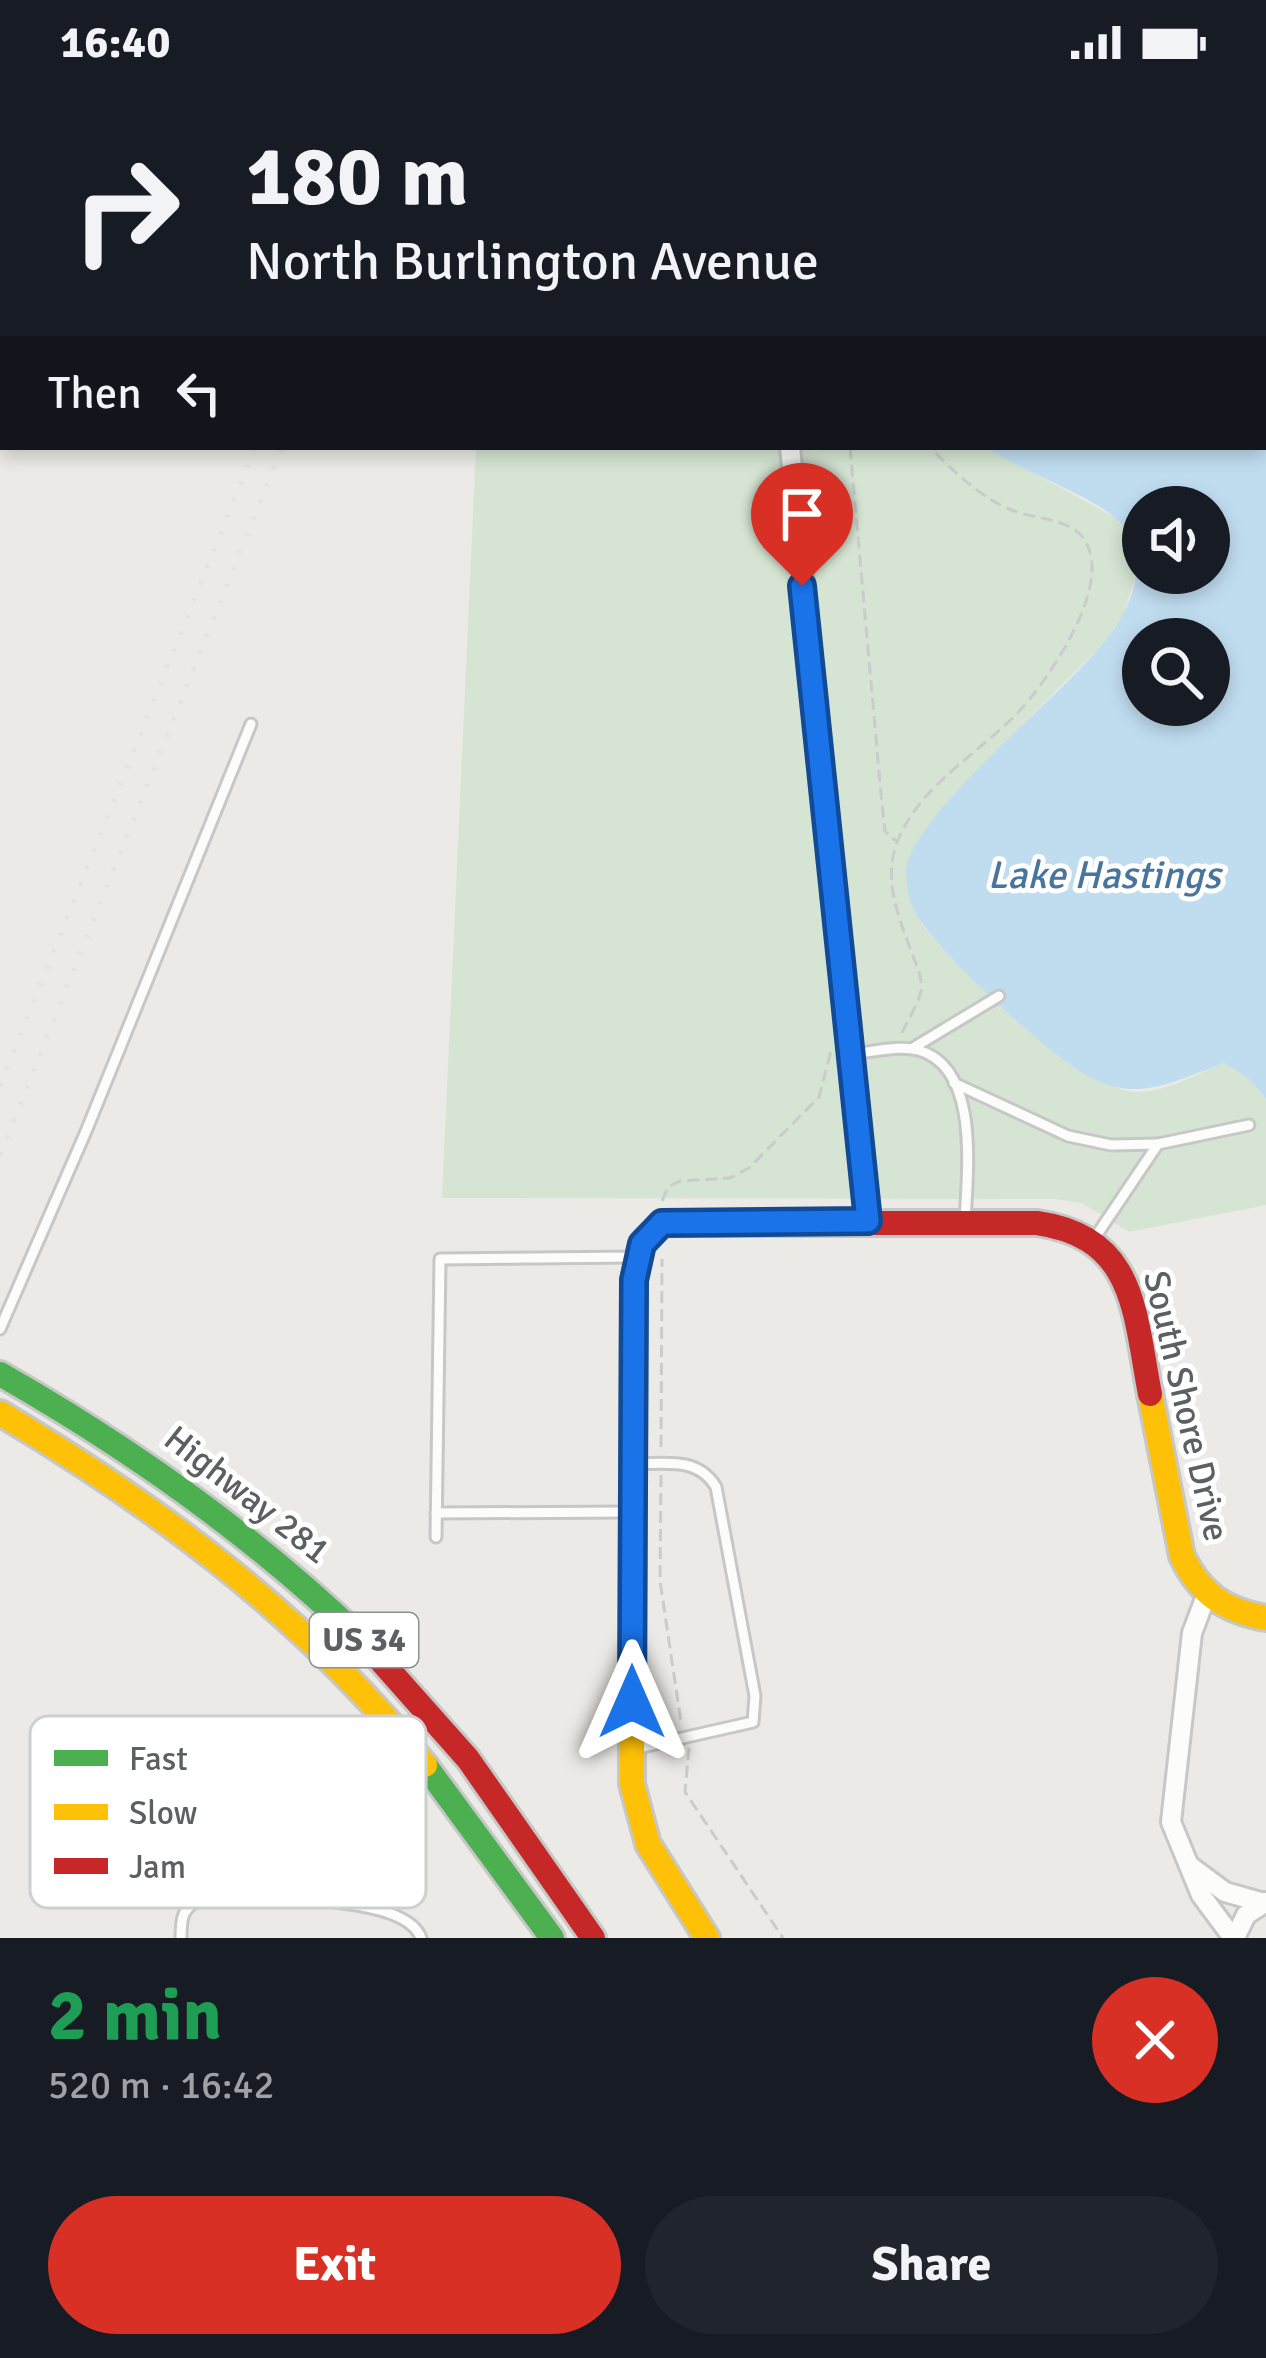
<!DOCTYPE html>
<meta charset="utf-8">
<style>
:root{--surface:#171b24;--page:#20242c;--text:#f1f3f6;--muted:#9ea1a6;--accent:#d93025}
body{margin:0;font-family:Signika,sans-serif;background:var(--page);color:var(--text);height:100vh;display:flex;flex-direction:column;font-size:45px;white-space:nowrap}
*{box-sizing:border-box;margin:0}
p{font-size:39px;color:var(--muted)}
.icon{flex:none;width:66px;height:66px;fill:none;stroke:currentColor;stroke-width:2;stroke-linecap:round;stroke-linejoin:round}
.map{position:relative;height:1854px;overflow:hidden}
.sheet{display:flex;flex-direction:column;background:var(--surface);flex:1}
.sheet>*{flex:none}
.guide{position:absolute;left:0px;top:0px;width:1266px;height:366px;box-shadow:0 6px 18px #0003;background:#171b24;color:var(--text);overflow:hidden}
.controls{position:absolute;left:1122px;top:402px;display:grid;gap:24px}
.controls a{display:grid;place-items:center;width:108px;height:108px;border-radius:50%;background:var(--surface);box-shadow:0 6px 18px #0003;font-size:60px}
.pin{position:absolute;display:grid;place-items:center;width:102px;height:102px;color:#fff;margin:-123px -51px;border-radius:50% 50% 50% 0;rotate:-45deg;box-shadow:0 0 12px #0007}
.pin .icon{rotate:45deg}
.me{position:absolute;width:132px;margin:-66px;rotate:0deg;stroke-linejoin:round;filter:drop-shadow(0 0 9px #0008)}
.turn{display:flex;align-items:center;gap:42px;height:252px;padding:0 48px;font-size:54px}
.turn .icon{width:156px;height:156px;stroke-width:2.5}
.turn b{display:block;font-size:84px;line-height:102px}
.then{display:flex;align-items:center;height:114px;padding:0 48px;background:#0003;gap:24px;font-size:45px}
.round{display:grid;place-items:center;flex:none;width:126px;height:126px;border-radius:63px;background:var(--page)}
.headline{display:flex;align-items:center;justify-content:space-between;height:204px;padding:0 48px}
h1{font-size:72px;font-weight:700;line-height:90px;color:#1e9e55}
.primary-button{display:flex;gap:24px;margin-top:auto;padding:24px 48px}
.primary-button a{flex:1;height:138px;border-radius:72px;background:var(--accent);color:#fff;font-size:48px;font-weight:700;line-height:138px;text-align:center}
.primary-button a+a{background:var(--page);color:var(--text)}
.status{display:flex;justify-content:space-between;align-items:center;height:84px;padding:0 60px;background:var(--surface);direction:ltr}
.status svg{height:33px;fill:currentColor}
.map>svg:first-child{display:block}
.green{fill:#d6e5d3}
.water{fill:#c0ddf0;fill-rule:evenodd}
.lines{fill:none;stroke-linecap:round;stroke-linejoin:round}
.lane-casing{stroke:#c7c7c7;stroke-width:15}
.street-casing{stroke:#c7c7c7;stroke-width:24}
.fast-casing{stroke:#c6c7c7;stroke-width:30}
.slow-casing{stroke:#c6c7c7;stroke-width:30}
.jam-casing{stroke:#c6c7c7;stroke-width:30}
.path{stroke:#c9ccca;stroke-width:3;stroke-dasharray:12 6;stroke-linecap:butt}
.lane{stroke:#fcfcfb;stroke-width:9}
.street{stroke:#fcfcfb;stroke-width:18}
.fast{stroke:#4caf50;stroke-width:24}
.slow{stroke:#ffc107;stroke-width:24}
.jam{stroke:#c62828;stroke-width:24}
.rail{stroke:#e2e2e2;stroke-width:4.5;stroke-dasharray:3 15;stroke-linecap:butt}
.route-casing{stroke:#114b97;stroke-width:30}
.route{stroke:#1a73e8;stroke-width:21}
.labels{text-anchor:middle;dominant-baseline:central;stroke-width:10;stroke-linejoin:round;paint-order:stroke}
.shield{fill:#fff;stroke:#8d9092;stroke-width:3}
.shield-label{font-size:33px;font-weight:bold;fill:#5c6063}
.street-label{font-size:36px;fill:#5c6063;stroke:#fff}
.water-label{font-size:39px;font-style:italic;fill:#49759c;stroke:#fff}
.key{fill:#fff;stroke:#cecfd0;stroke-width:3}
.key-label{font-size:33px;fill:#5c6063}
</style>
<div class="status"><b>16:40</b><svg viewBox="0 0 49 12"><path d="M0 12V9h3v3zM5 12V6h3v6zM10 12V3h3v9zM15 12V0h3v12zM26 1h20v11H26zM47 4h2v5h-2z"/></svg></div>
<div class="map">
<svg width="1266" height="1854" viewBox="0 0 1266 1854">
<rect width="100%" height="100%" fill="#ebeae6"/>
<!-- green -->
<g class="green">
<path d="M542 0H1249L541 3Z"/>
<path d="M476 363H986L1116 434 1132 459 1136 489 1124 530 1102 561 986 677 907 800C911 816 914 830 924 843 954 882 1089 1007 1135 1008 1165 1009 1198 989 1224 979L1249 995 1266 1015V1121L1129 1148 1082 1119 1055 1115 442 1114Z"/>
</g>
<!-- water -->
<path class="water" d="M1266 0V1015L1249 995 1224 979C1153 1006 1124 1024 1057 971 1025 946 925 857 912 822 908 813 906 797 906 786 910 738 1040 627 1076 589 1103 561 1132 530 1136 489 1137 470 1128 444 1113 432 1079 406 1024 389 986 363H1263V3L1249 1ZM1143 423H1209V489H1143ZM1143 555H1209V621H1143Z"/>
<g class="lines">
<defs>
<g id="lane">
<path d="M913 964 999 912"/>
<path d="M852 970C872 968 898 961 918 966 981 983 967 1090 965 1138"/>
<path d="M954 999 1068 1052 1111 1061 1158 1060"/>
<path d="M1094 1155 1158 1060 1249 1041"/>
<path d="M0 1245 87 1045 251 640"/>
<path d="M638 1380C668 1379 699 1374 716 1403L755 1612 753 1638 638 1664"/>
<path d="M436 1429 629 1428"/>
<path d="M436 1453 440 1175 636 1173"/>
<path d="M181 1854C181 1834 182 1823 202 1815 246 1815 404 1807 421 1854"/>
</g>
<g id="street">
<path d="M728 0 729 3"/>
<path d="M790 363 868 1137"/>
<path d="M1206 1512 1192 1549 1171 1738 1201 1811 1233 1854"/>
<path d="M1190 1782 1225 1808 1264 1819"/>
<path d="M1235 1854 1246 1831 1266 1818"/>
</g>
<g id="fast">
<path d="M0 1290C133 1366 255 1452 365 1559"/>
<path d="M425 1681 552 1854"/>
</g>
<g id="slow">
<path d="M1150 1310 1182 1472C1200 1510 1225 1527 1266 1534"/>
<path d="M0 1329C161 1425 307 1534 425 1681"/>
<path d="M633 1374 632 1700 648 1760 707 1854"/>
</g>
<g id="jam">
<path d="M633 1374 634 1196 642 1159 662 1139H1037C1136 1153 1134 1228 1150 1310"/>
<path d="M365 1559 468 1675 593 1854"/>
</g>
</defs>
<!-- lane casing -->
<use href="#lane" class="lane-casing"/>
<!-- street casing -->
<use href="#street" class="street-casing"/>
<!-- fast casing -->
<use href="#fast" class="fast-casing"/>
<!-- slow casing -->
<use href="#slow" class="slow-casing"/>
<!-- jam casing -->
<use href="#jam" class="jam-casing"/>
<!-- path -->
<g class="path">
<path d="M799 0V3"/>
<path d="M1198 3V0"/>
<path d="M850 363 881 710 885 747 896 757"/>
<path d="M902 949C908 936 918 921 921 907 923 895 917 883 913 872 898 831 880 792 901 749 929 691 995 661 1033 611 1060 576 1112 496 1084 455 1070 435 1038 435 1017 428 984 417 954 388 930 363"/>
<path d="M662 1117 668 1103 680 1097 730 1094 749 1084 819 1013 831 967"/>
<path d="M661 1363 662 1175"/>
<path d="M661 1391 660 1497 681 1638"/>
<path d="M689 1664 685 1708 783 1854"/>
</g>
<!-- lane -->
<use href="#lane" class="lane"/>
<!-- street -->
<use href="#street" class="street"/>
<!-- fast -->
<use href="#fast" class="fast"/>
<!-- slow -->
<use href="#slow" class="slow"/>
<!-- jam -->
<use href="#jam" class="jam"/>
<!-- rail -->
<g class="rail">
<path d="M400 3 402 0"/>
<path d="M426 3 427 0"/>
<path d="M0 1002 255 363"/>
<path d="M0 1071 282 363"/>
</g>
</g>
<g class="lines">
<defs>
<path id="route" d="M632 1618 634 1196 642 1160 662 1139 868 1137 802 502"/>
</defs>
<!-- route casing -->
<use href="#route" class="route-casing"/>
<!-- route -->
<use href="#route" class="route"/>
</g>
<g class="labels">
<!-- shield labels -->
<rect class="shield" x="310" y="1529" width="108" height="54" rx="9"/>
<g class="shield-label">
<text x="364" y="1556">US 34</text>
</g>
<!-- street labels -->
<g class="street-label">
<text transform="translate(1186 1322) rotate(77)">South Shore Drive</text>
<text transform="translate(247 1411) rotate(38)">Highway 281</text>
</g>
<!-- water labels -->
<g class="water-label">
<text x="1104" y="791">Lake Hastings</text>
</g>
</g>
<!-- legend -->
<rect x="30" y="1632" width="396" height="192" rx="18" class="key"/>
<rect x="54" y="1666" width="54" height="16" fill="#4caf50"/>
<rect x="54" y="1720" width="54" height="16" fill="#ffc107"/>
<rect x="54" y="1774" width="54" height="16" fill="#c62828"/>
<g class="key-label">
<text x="129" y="1686">Fast</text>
<text x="129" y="1740">Slow</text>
<text x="129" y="1794">Jam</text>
</g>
</svg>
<div class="controls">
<a><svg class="icon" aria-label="sound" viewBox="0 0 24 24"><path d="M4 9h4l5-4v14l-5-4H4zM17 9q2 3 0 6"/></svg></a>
<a><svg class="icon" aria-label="search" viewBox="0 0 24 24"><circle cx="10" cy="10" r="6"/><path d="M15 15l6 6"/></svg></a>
</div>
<div class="pin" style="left:802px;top:502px;background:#d93025"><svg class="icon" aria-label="arrive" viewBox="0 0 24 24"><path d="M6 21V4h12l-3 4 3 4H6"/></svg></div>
<svg class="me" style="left:632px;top:1618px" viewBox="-20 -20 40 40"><path d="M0-17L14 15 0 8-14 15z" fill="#1a73e8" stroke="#fff" stroke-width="4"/></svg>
<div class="guide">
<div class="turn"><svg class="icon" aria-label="right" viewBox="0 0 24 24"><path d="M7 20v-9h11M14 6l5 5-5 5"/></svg><div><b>180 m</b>North Burlington Avenue</div></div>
<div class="then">Then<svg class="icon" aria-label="left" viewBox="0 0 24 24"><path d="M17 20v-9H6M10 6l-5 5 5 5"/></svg></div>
</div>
</div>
<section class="sheet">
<div class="headline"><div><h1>2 min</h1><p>520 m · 16:42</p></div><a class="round" style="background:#d93025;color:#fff"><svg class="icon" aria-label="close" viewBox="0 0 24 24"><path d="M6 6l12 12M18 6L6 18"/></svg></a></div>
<div class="primary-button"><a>Exit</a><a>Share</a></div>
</section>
